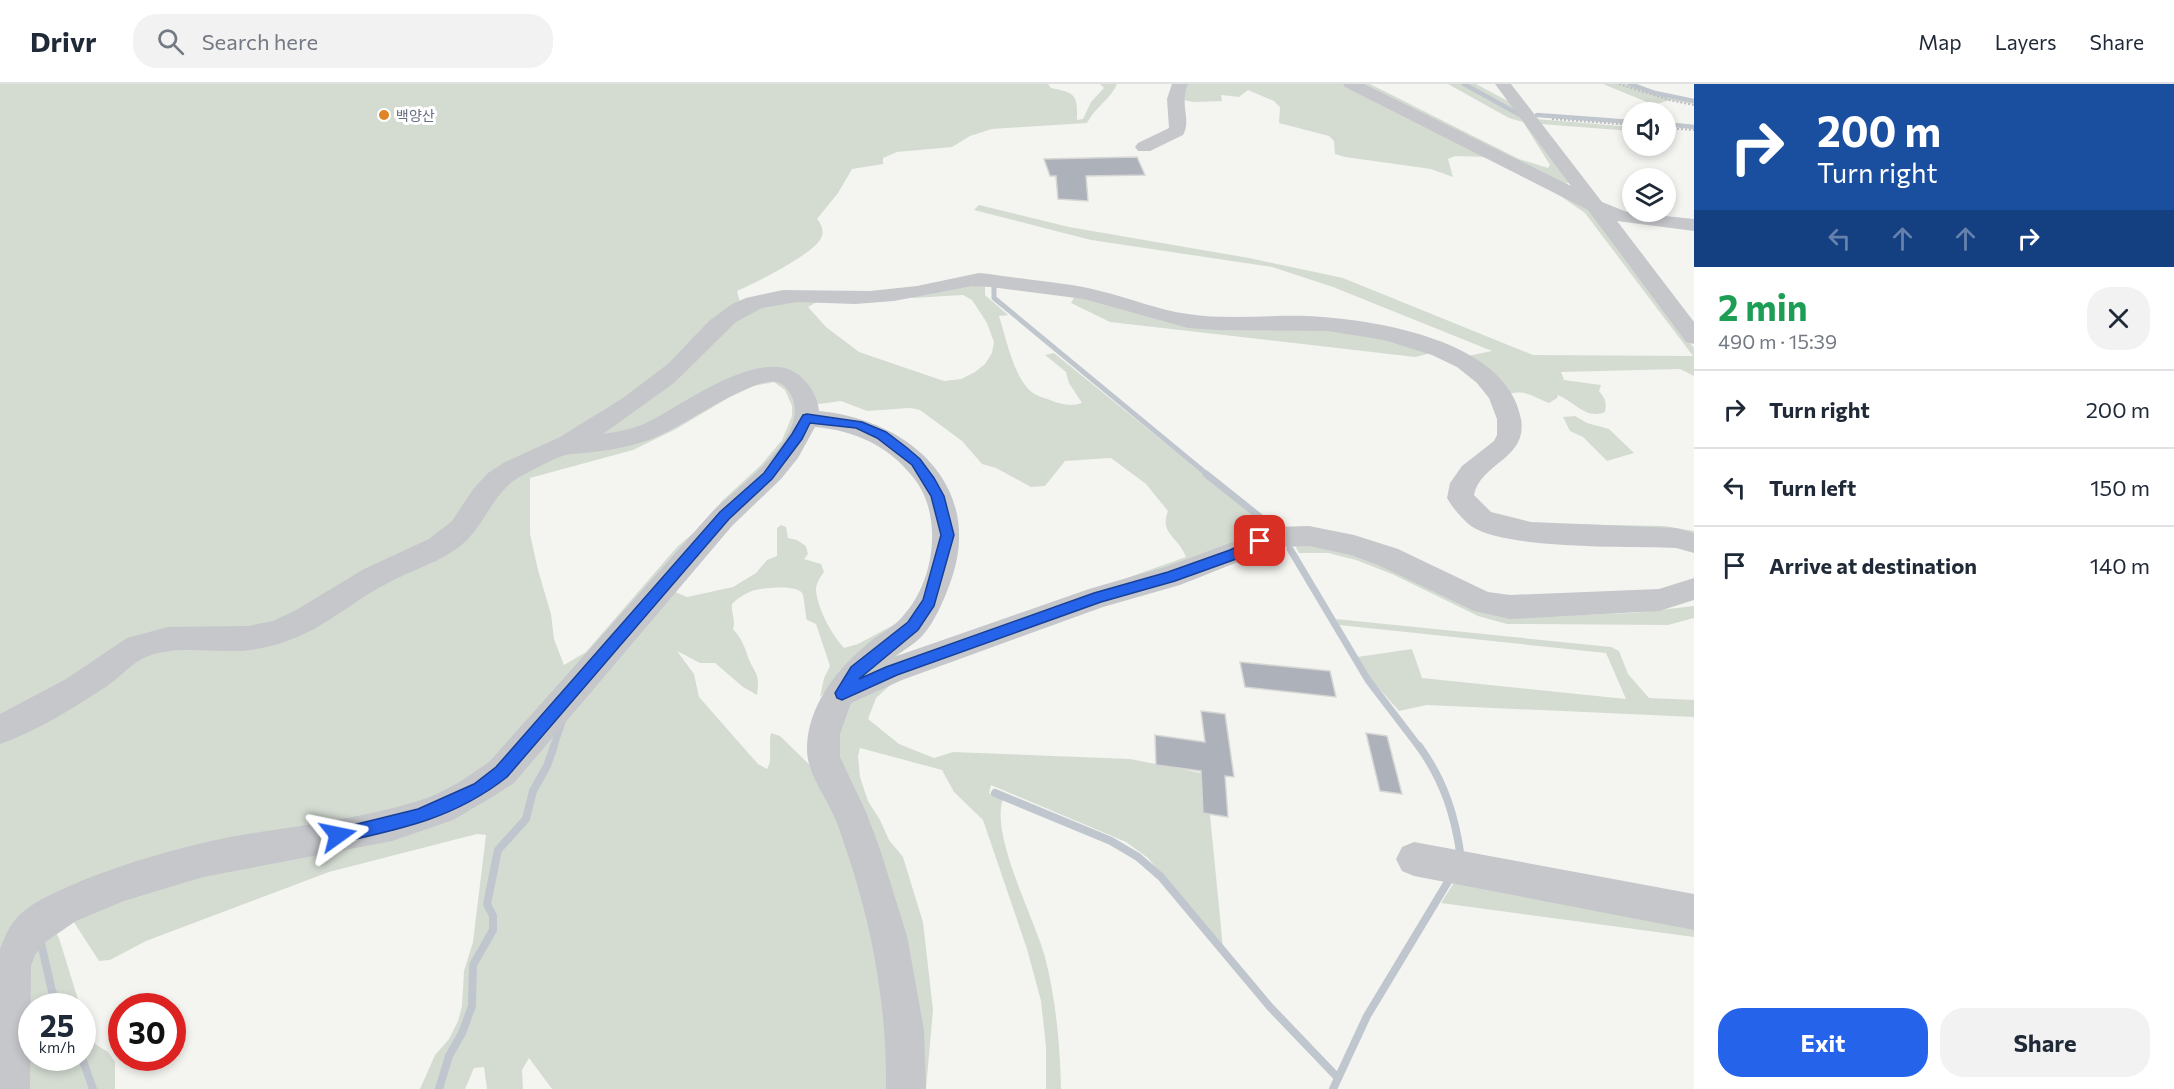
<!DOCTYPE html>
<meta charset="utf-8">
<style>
:root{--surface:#fff;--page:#f2f2f3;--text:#1f2937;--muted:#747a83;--line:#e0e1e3;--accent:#2563eb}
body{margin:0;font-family:Commissioner,"Noto Sans KR",sans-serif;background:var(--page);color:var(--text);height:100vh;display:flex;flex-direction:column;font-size:22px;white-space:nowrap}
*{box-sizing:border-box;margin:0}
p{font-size:20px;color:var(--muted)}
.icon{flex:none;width:33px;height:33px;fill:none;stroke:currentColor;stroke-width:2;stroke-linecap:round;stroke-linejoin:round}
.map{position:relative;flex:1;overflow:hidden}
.sheet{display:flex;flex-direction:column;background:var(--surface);width:480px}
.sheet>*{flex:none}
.banner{background:#1a4fa0;color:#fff;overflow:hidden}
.controls{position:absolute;left:1622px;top:18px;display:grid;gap:12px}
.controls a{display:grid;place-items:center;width:54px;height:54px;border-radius:50%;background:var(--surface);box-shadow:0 3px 9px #0003;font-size:30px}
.speed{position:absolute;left:18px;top:909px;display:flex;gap:12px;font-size:30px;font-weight:700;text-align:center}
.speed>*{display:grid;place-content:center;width:78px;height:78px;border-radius:50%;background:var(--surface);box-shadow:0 3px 9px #0003;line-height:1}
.speed small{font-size:15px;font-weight:400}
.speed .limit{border:9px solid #d22;background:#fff;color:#111}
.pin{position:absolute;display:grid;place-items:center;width:51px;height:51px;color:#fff;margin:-26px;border-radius:12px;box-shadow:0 3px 9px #0006}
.me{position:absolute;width:66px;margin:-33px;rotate:78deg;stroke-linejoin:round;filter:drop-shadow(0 0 4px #0008)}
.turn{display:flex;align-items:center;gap:21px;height:126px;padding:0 24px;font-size:27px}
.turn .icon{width:78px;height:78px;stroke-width:2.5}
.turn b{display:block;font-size:42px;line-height:51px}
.lanes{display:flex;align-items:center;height:57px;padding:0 24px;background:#0003;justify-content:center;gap:30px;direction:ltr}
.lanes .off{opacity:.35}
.round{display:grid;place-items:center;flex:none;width:63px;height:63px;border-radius:24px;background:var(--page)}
.head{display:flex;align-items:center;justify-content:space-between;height:102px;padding:0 24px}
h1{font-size:36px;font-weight:700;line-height:45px;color:#1e9e55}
.action{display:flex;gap:12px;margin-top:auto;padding:12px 24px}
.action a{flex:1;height:69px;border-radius:24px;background:var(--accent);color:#fff;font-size:24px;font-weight:700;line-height:69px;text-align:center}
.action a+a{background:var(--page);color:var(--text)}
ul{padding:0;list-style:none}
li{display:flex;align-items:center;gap:18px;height:78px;padding:0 24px;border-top:2px solid var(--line)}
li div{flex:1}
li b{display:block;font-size:22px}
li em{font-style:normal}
header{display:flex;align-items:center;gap:36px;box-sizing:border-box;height:84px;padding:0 30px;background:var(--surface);border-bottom:2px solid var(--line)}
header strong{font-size:28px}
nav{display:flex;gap:33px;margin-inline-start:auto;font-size:21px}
.search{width:420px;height:54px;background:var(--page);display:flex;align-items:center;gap:15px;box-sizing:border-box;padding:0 21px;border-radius:24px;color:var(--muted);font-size:22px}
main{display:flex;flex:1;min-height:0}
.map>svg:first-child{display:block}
.green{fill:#d4dcd2;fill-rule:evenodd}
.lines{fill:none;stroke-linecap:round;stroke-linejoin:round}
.stream-far3{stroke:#c0c6cd;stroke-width:4.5}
.stream-far2{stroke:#c0c6cd;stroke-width:5}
.stream-far1{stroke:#c0c6cd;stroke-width:7}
.stream{stroke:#c0c6cd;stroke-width:8}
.building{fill:#adb1b9;stroke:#d6d6d4;stroke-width:1.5}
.path{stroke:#bcbdc0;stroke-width:2;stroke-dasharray:2 2;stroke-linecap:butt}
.minor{fill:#c5c7cb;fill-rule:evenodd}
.route{fill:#2563eb;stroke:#184099;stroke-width:1.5}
.poi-dot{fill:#df8427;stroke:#fff;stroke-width:2}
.labels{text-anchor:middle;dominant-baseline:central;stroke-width:6;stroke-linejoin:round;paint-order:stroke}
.far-poi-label{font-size:14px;fill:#646d82;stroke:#fff;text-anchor:start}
</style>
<header>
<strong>Drivr</strong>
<div class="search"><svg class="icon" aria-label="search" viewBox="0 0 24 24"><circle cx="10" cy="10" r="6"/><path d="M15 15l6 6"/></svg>Search here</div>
<nav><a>Map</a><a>Layers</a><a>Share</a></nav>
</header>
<main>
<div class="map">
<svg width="1694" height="1005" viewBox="0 0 1694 1005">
<rect width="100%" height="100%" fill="#f4f5f1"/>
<!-- green -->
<g class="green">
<path d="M0 0H1048L1051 4C1074 9 1078 9 1077 36L1083 35 1091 18 1104 4 1100 0H1117C1111 15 1096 22 1087 39L992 45 970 52 952 63 897 68 883 74V80L852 85 838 109 817 135C821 140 824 145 822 152 818 168 754 200 737 207L741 222 681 278 536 371 458 446 286 541 183 551 0 643Z"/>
<path d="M1185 0H1347L1587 121 1601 136 1694 264V292L1680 285 1561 288 1564 296 1601 301 1599 307C1605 314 1607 318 1605 328 1586 336 1575 318 1558 311L1557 314 1549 319C1533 313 1526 305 1509 310 1512 321 1517 333 1517 346 1518 381 1469 380 1467 413L1484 430 1507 439 1664 442 1694 447V454L1530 445 1506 441 1483 433 1464 414C1464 390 1481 388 1498 375 1523 357 1512 320 1496 299 1487 288 1474 281 1463 273L1492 267 1333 203 1272 183 1091 156 974 126 979 121 1069 143 1249 174 1343 194 1533 271 1693 272 1585 129 1549 104 1487 73 1455 72 1448 75 1453 93 1431 85 1345 73 1335 70 1334 57 1329 52 1279 39 1280 23 1274 17 1248 6 1239 13 1221 11 1222 17 1193 18 1179 15Z"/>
<path d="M1359 0H1370L1519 75 1548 84 1550 81 1523 38 1509 34 1448 0H1463L1520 31 1465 0H1476L1517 22 1571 98 1565 100Z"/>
<path d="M1603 0H1628L1654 10 1694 18V20L1670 16 1654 21Z"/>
<path d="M1536 35 1632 43V47L1540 40Z"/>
<path d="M985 198V211L1008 231 999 232C1006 253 1014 296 1033 309 1037 312 1045 314 1050 316 1060 320 1071 323 1082 319L1069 299 1066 288 1045 271 1054 269 1270 444 1272 449 886 583 890 572 907 570 965 551 1186 473C1178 452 1159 450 1168 427L1146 400 1111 374 1065 377 1045 402 1031 403 996 384 982 380 962 357 920 326 910 324 867 327 841 317 812 321 793 290 708 311 616 353 592 349 753 221 824 214 808 223 826 243 859 268 944 297 961 295 975 288 985 280 992 269 994 258 987 239 972 216 963 211 913 214 904 212Z"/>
<path d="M1076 210 1145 230 1331 244 1440 267 1415 273 1110 238 1071 219Z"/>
<path d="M760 295 785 296 801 322 792 351 526 648 449 714 44 828 0 992V651L138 567 269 555 476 428 539 376 595 363ZM774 298 785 306 792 322V332L782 356 761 381 722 417 698 445 677 463 586 568 564 581 554 555 551 530 538 486 530 450V394L633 366 676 345 728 314 754 302Z"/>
<path d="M1575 332 1587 339 1609 345 1634 369 1607 377 1583 353 1570 347 1563 333Z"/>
<path d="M781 441 786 443 788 454 797 456 806 462 808 470 804 475 821 480 824 488C820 493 816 500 816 506 818 526 831 549 844 564L858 560 901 537 820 613 824 594 830 582 816 540 807 536C805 529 804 511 802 509 796 500 761 504 752 507 744 510 738 514 732 520 731 529 736 536 733 545 741 554 743 559 747 570 753 589 761 587 757 611L743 603 715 579H700L677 567 694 590 699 613 758 680 767 685C773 676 768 660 771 649L780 652 818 689 857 768 899 1005H552L529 974 522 986 523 1005H487L484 983 474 984 465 1005H440L450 973 463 950 474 922 473 881 494 846V831L488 820 499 767 526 735 534 707 548 683 562 639H560L546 683 533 707 525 734 497 766 486 821 492 832V846L471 881V922L461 949 448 972 438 1005H420L435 971 449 955 458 937 462 922 464 887 473 858 486 751 477 750 329 788 146 857 110 876 99 877 68 829 101 815 453 727 673 507 687 513 733 503 756 489 767 476 777 472V444Z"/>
<path d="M1293 458 1327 461 1542 532 1633 529 1694 522V534L1668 541 1507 540 1478 532 1392 490 1356 476 1328 469H1299Z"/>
<path d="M1336 535 1611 563 1619 567 1628 590 1649 614 1694 616V633L1427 621 1399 627 1368 592 1357 573 1412 565 1422 594 1626 615 1606 569 1339 541Z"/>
<path d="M896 596 876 614 868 635 899 660 934 674 953 668 1130 675 1206 690 1223 864 1148 774 1126 758 991 701 989 709 1003 715C990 751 1034 833 1045 873 1056 916 1060 960 1061 1005H1046V963L1041 917 1027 865 983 736 954 708 942 686 860 664 858 672 860 693 868 717 880 736 889 756 903 773 923 838 933 926 926 1005 835 683 837 624Z"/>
<path d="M1455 797 1694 839V853L1441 819Z"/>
<path d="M50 840 59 854 80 922H62L53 905 43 858 40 859 51 907 59 922H32V974H81L91 1005H22V879C28 860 35 851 50 840Z"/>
<path d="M83 930 95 960 108 968 115 978V1005H94L83 970Z"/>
</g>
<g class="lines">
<!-- stream-far3 -->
<g class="stream-far3">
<path d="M1464 0 1520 31"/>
<path d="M1630 0 1655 9 1694 17"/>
<path d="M1537 31 1632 38"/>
<path d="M1665 40 1694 43"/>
</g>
<!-- stream-far2 -->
<path class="stream-far2" d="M994 203V214L1208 391"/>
<!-- stream-far1 -->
<g class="stream-far1">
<path d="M1206 390 1275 445"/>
<path d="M1290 465 1368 596 1420 664"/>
<path d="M553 664 562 638"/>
</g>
<!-- stream -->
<g class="stream">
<path d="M1419 662C1444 697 1455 731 1461 774"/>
<path d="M995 709 1111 757 1138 773 1161 793 1270 923 1338 994"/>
<path d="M41 859 52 907 60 922"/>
<path d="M82 974 93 1005"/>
<path d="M439 1005 449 972 462 949 472 922 473 881 493 846V832L487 820 498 766 526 735 533 707 547 682 554 662"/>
<path d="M1333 1005 1367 932 1449 796"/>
</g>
</g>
<!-- building -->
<g class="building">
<path d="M1137 73 1145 91 1086 92 1088 117 1058 115 1056 92H1050L1044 75Z"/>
<path d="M1240 578 1330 587 1336 613 1245 603Z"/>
<path d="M1201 627 1225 630 1234 693 1225 692 1228 733 1203 729 1201 687 1156 681 1155 651 1205 658Z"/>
<path d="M1366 649 1387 652 1402 710 1380 707Z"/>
</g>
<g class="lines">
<!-- path -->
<g class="path">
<path d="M1619 0 1669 16 1694 21"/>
<path d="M1552 35 1632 41"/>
<path d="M1665 44 1694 46"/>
</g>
<!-- minor -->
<g class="minor">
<path d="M1172 0H1188C1179 21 1192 36 1183 51L1150 67H1138L1135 63 1138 59 1169 44 1167 15Z"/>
<path d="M1343 0H1364L1571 102 1495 0H1511L1602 118 1627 128 1694 135V147L1617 137 1694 238V260L1686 258 1588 126 1345 3Z"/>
<path d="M979 189C993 190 1006 193 1019 194 1047 198 1074 200 1100 207 1130 214 1158 226 1188 230 1227 236 1267 231 1306 232 1372 235 1507 255 1521 335 1528 375 1480 379 1474 411L1491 428 1531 438 1676 444 1694 449V469L1676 464C1630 462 1506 466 1471 442 1462 435 1452 423 1447 414L1450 399 1462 382 1494 357 1497 351V335L1489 314 1477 299 1457 283 1432 271 1384 256 1328 247 1217 246 1188 244 1084 215 990 203 972 202 894 217 855 220 797 218 762 224 736 238 674 299 603 350C617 348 631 345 644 340 682 323 770 252 806 298 813 306 818 316 819 327 912 336 987 405 949 502 943 518 935 537 923 551 915 560 904 566 894 573L1089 505 1165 483 1274 443 1309 442 1354 451 1398 465 1488 508 1510 511 1659 505 1694 494V516L1659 527 1510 535 1474 527 1378 481 1351 471 1309 462 1276 463 1180 501 1103 523 902 596 851 619 840 650V673L866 728 880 765 907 852 924 946 926 1005H886C887 924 873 845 847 768 842 754 838 739 831 726 822 707 808 689 807 667 806 623 838 583 871 557 881 549 894 543 903 532 935 497 944 431 913 393 887 361 856 347 815 343L798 374 781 395 732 442 514 699 494 712 453 736 392 757 203 793 124 817 76 837 44 859 35 871 31 882 30 1005H0V865C4 855 8 844 15 836 31 817 59 807 81 797 129 778 180 763 230 753 293 742 357 736 418 717 445 709 468 693 490 677L712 428C737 403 810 354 792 313 789 307 783 299 777 298 754 291 677 347 649 356 623 365 598 368 571 370 559 371 535 385 523 391 492 408 488 436 465 458 443 478 411 486 386 500 361 513 339 531 314 545 289 558 262 567 233 567 206 568 175 562 149 572 133 577 121 593 107 602 74 624 37 647 0 660V630L66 595 127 554 168 543 248 542 273 537 296 526 364 485 429 455 452 437 474 404 488 389 505 378 560 353 623 314 669 279 709 237 732 220 746 214 783 206 870 207 917 202Z"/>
<path d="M1414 758 1694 810V846L1414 792 1402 787 1396 775 1402 763Z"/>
</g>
</g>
<!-- route -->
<path class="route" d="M807 330 862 338 886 348 906 363 920 375 934 394 944 412 954 451 934 522 918 546 859 595 886 583 1094 509 1168 488 1230 466 1255 454H1264L1266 457 1264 461 1239 474 1175 497 1101 518 897 591 842 616 837 614 835 609 851 583 908 538 923 516 941 451 931 412 912 381 877 354 856 344 810 339 802 355 772 395 729 435 507 693C455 734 402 745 338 759L333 757 330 751 333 746 418 725 474 700 496 683 720 428 764 389 792 350 803 331Z"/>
<!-- markers -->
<circle class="poi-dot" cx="384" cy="31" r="6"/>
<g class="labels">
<!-- far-poi labels -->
<g class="far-poi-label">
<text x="396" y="31">백양산</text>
</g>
</g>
</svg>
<div class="controls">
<a><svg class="icon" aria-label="sound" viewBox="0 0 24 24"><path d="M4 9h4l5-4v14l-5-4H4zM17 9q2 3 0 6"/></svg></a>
<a><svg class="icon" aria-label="layers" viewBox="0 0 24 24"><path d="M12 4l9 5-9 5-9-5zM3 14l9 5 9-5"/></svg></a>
</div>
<div class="speed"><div>25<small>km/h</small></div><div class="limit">30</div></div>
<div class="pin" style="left:1260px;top:457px;background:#d93025"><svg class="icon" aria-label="arrive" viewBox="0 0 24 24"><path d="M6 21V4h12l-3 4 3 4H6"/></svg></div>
<svg class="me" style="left:338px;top:751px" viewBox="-20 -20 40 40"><path d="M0-17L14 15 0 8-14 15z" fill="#2563eb" stroke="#fff" stroke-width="4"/></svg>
</div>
<section class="sheet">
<div class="banner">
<div class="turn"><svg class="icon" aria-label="right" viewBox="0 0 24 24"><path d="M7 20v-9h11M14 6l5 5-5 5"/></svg><div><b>200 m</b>Turn right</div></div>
<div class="lanes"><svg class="icon off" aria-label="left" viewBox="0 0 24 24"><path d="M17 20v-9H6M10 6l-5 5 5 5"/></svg><svg class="icon off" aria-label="ahead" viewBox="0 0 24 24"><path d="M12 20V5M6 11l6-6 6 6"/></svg><svg class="icon off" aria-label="ahead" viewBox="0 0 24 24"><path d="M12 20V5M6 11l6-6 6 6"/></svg><svg class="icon" aria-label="right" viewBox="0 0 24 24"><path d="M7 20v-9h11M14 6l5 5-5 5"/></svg></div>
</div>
<div class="head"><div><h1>2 min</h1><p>490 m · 15:39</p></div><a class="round"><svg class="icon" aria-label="close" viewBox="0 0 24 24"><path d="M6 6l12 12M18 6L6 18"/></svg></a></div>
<ul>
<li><svg class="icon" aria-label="right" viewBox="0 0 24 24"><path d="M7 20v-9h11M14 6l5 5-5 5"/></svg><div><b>Turn right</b></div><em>200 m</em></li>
<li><svg class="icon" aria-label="left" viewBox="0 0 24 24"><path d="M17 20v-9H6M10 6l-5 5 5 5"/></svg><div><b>Turn left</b></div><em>150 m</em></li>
<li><svg class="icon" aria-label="arrive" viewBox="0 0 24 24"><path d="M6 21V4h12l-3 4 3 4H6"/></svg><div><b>Arrive at destination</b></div><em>140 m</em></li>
</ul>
<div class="action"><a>Exit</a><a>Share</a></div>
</section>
</main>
